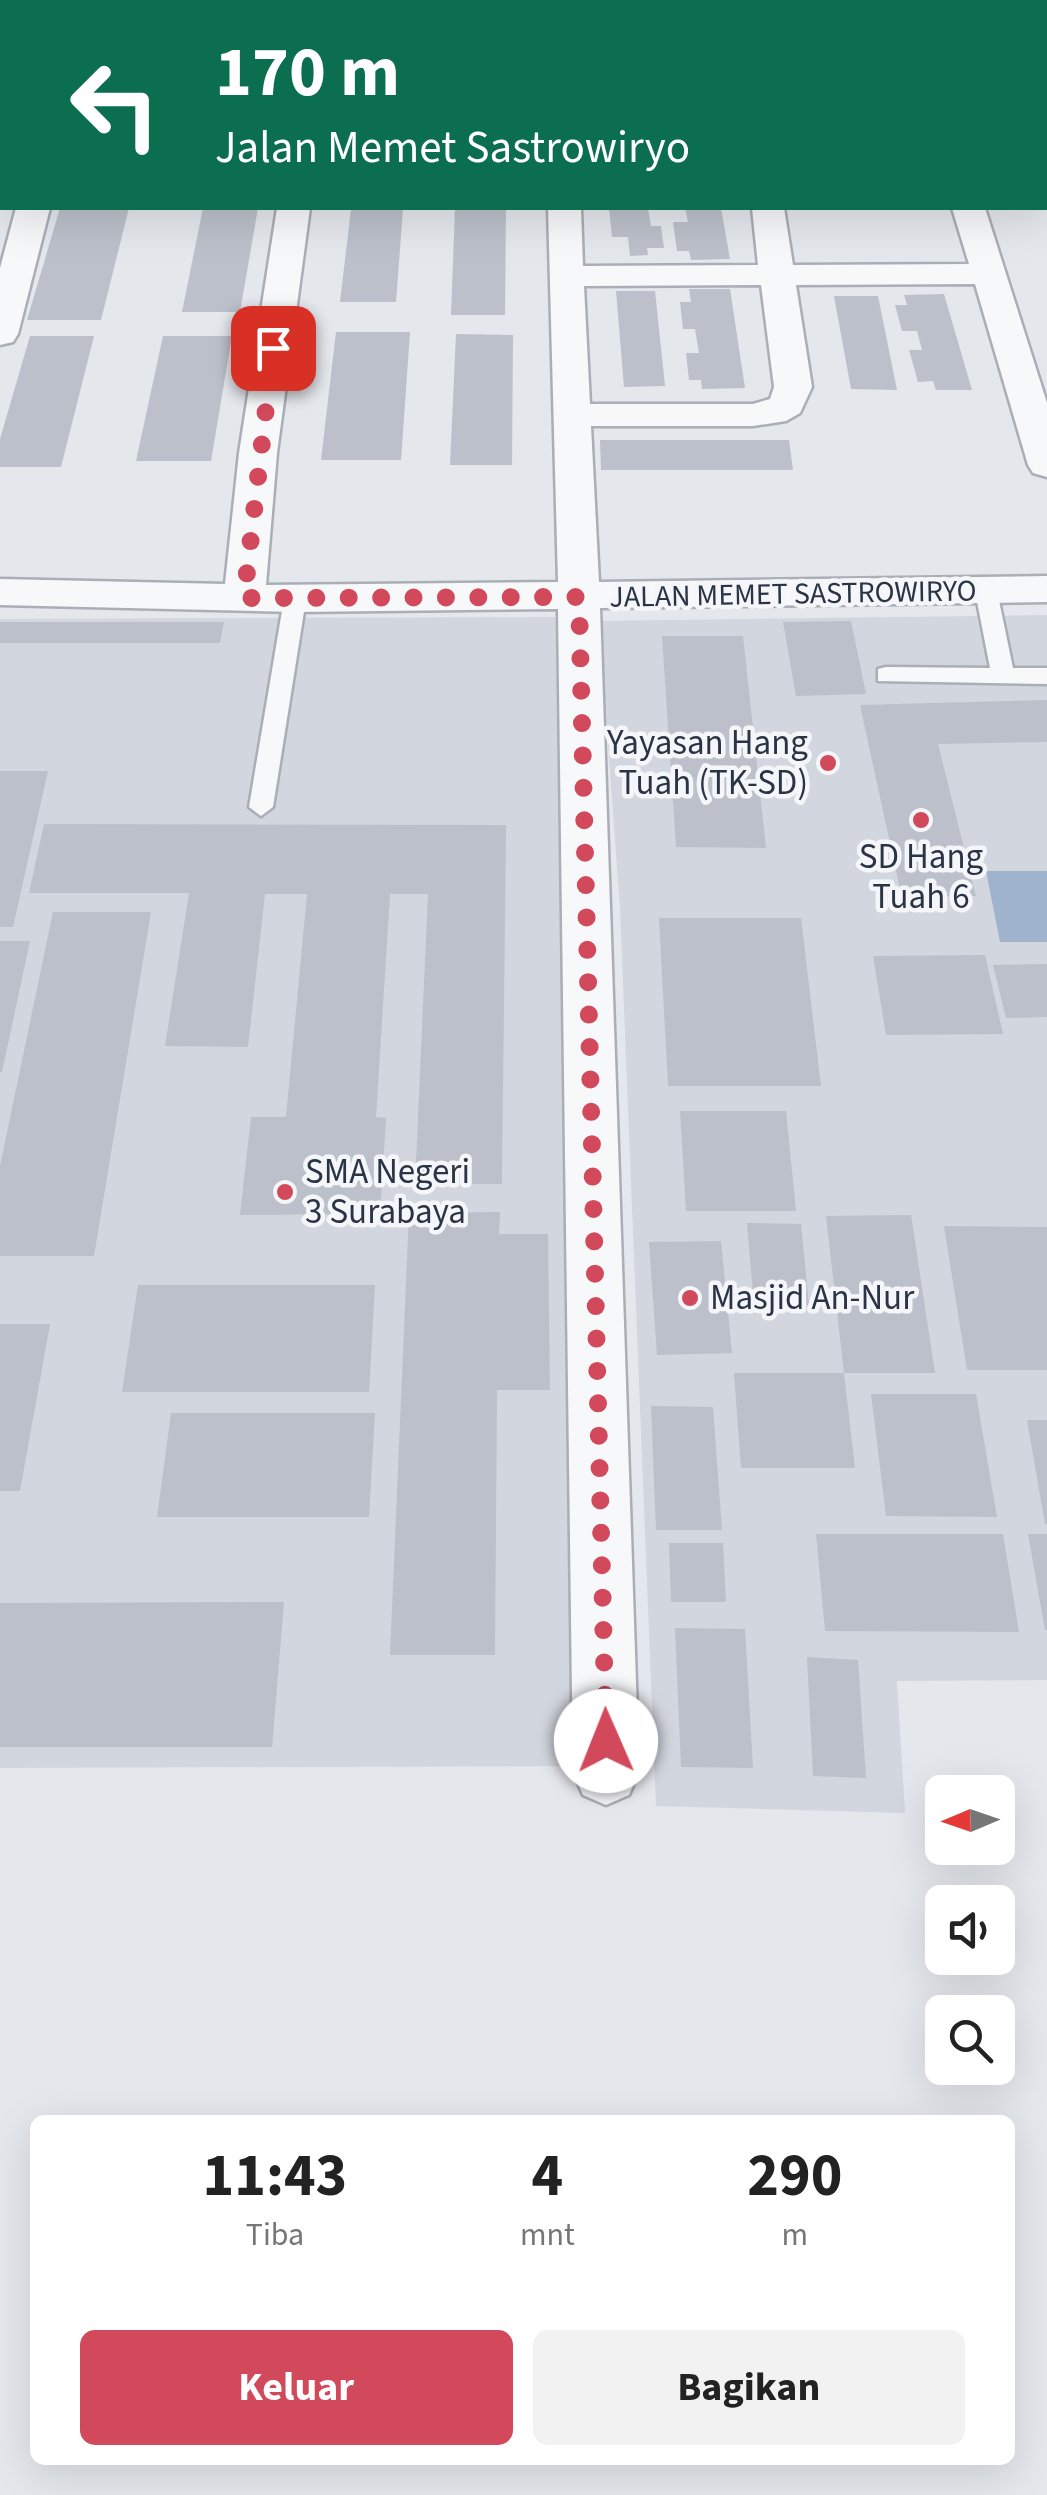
<!DOCTYPE html>
<html lang="id">
<style>
:root{--surface:#fff;--page:#f2f2f2;--text:#222;--muted:#767676;--accent:#d1495b}
body{margin:0;font-family:"Source Sans 3",sans-serif;background:var(--page);color:var(--text);height:100vh;display:flex;flex-direction:column;font-size:38px;white-space:nowrap}
*{box-sizing:border-box;margin:0}
p{font-size:32px;color:var(--muted)}
.icon{flex:none;width:55px;height:55px;fill:none;stroke:currentColor;stroke-width:2;stroke-linecap:round;stroke-linejoin:round}
.map{position:relative;flex:1;overflow:hidden}
.side{position:absolute;left:30px;top:2115px;width:985px;height:350px;display:flex;flex-direction:column;background:var(--surface);border-radius:15px;box-shadow:0 10px 40px #0002}
.side>*{flex:none}
.banner{position:absolute;left:0px;top:0px;width:1048px;height:210px;box-shadow:0 10px 40px #0002;background:#0b6e4f;color:#fff;overflow:hidden}
.needle{width:65px;rotate:268deg}
.fabs{position:absolute;left:925px;top:1775px;display:grid;gap:20px}
.fabs a{display:grid;place-items:center;width:90px;height:90px;border-radius:15px;background:var(--surface);box-shadow:0 10px 40px #0002;font-size:50px}
.pin{position:absolute;display:grid;place-items:center;width:85px;height:85px;color:#fff;margin:-42px;border-radius:20px;box-shadow:0 5px 15px #0006}
.me{position:absolute;width:110px;margin:-55px;rotate:359deg;stroke-linejoin:round;filter:drop-shadow(0 0 8px #0008)}
.turn{display:flex;align-items:center;gap:35px;height:210px;padding:0 50px;font-size:45px}
.turn .icon{width:130px;height:130px;stroke-width:2.5}
.turn b{display:block;font-size:70px;line-height:85px}
.eta{display:flex;justify-content:space-evenly;align-items:center;height:170px;text-align:center}
.eta b{font-size:60px;font-weight:700;line-height:70px}
.primary-button{display:flex;gap:20px;margin-top:auto;padding:20px 50px}
.primary-button a{flex:1;height:115px;border-radius:15px;background:var(--accent);color:#fff;font-size:40px;font-weight:700;line-height:115px;text-align:center}
.primary-button a+a{background:var(--page);color:var(--text)}
.map>svg:first-child{display:block}
.built{fill:#d2d6de}
.water{fill:#9fb4cc}
.building{fill:#bbc0ca}
.lines{fill:none;stroke-linecap:round;stroke-linejoin:round}
.lane-casing{stroke:#a9aeb7;stroke-width:5}
.street-casing{stroke:#a9aeb7;stroke-width:5}
.lane{fill:#f7f8fa;fill-rule:evenodd}
.street{fill:#f7f8fa;fill-rule:evenodd}
.route{stroke:#d1495b;stroke-width:18;stroke-dasharray:0 32.4}
.poi-dot{fill:#d1495b;stroke:#f4f6f9;stroke-width:4}
.labels{text-anchor:middle;dominant-baseline:central;stroke-width:9;stroke-linejoin:round;paint-order:stroke}
.far-street-label{font-size:30px;fill:#2b3445;stroke:#f4f6f9}
.poi-label{font-size:35px;fill:#2b3445;stroke:#f4f6f9;text-anchor:start}
</style>
<div class="map">
<svg width="1047" height="2495" viewBox="0 0 1047 2495">
<rect width="100%" height="100%" fill="#e4e7ec"/>
<!-- built -->
<g class="built">
<path d="M1047 615V1680L897 1681 905 1813 656 1806 620 908 599 621Z"/>
<path d="M557 617 583 1766 0 1768V619Z"/>
</g>
<!-- water -->
<path class="water" d="M986 871H1047V942H1000Z"/>
<!-- building -->
<g class="building">
<path d="M60 208H129L101 320H27Z"/>
<path d="M203 208H258L240 312H182Z"/>
<path d="M455 208H506L505 315H451Z"/>
<path d="M609 208H648L651 226H661L664 248H647L648 255 630 256 628 237H612Z"/>
<path d="M685 208H721L730 259 691 260 689 251H677L673 222H688Z"/>
<path d="M351 209H403L396 302H340Z"/>
<path d="M689 289H730L745 388 702 389 701 380H689L686 353H699L695 329H683L680 302H691Z"/>
<path d="M616 291H655L665 386 624 387Z"/>
<path d="M944 294 972 390H936L933 381 918 382 909 350H922L917 331H902L895 305H907L904 295Z"/>
<path d="M834 296H878L897 390 851 389Z"/>
<path d="M336 332H410L401 460H321Z"/>
<path d="M456 334 513 335 512 465H450Z"/>
<path d="M30 336H94L61 467H0V439Z"/>
<path d="M163 336H232L211 461H136Z"/>
<path d="M600 440H789L793 470H601Z"/>
<path d="M851 621 866 694 796 696 783 622Z"/>
<path d="M0 622H224L220 643H0Z"/>
<path d="M662 636H743L766 848 676 847Z"/>
<path d="M1047 700V742L938 744 976 896 902 898 860 705Z"/>
<path d="M0 771H48L13 927H0Z"/>
<path d="M44 824 506 825 502 1184H415L428 894H390L376 1117 386 1118 380 1214 240 1215 251 1117H286L307 894H265L248 1047 165 1046 189 893H29Z"/>
<path d="M53 912H151L94 1256H0V1166Z"/>
<path d="M659 918H801L821 1086H668Z"/>
<path d="M0 941H30L2 1072H0Z"/>
<path d="M985 955 1003 1034 886 1035 873 956Z"/>
<path d="M1047 964V1017L1006 1018 993 965Z"/>
<path d="M680 1111H786L796 1211H686Z"/>
<path d="M500 1212 499 1234H548L550 1390H497L495 1655H390L409 1213Z"/>
<path d="M911 1215 935 1373H844L826 1216Z"/>
<path d="M747 1223 801 1224 809 1305H754Z"/>
<path d="M944 1226 1047 1227V1370H967Z"/>
<path d="M721 1241 732 1353 657 1355 649 1242Z"/>
<path d="M138 1285H375L369 1392H122Z"/>
<path d="M0 1324H50L20 1491H0Z"/>
<path d="M734 1373H844L855 1468H741Z"/>
<path d="M871 1394H976L997 1517 886 1516Z"/>
<path d="M651 1406 713 1407 722 1530H656Z"/>
<path d="M171 1413H375L369 1517H157Z"/>
<path d="M1027 1420H1047V1524H1045Z"/>
<path d="M816 1534H1003L1019 1632 825 1631Z"/>
<path d="M1028 1534H1047V1630H1045Z"/>
<path d="M669 1543H723L726 1602H671Z"/>
<path d="M284 1602 272 1747H0V1603Z"/>
<path d="M675 1628 745 1629 753 1768 681 1767Z"/>
<path d="M807 1657 858 1660 866 1778 813 1776Z"/>
</g>
<g class="lines">
<defs>
<g id="lane">
<path d="M986 584 997 591 1013 668H1047V684L878 681V669L886 667 990 668 975 591Z"/>
<path d="M295 592 306 599 273 807 261 816 249 807 284 599Z"/>
</g>
<g id="street">
<path d="M73 0H101L102 2H73Z"/>
<path d="M308 0H336L337 2H308Z"/>
<path d="M538 0H566L567 2H538Z"/>
<path d="M892 0H920L922 2H893Z"/>
<rect x="1045" y="117" width="2" height="18"/>
<path d="M16 208H50L18 334 13 342 0 345V268Z"/>
<path d="M277 208H310L277 453 266 585 558 582 548 208H581L583 266 758 265 752 208H784L793 265 969 264 952 208H985L1047 403V477L1033 473 1028 465 975 284 796 285 812 387 800 413 786 421 753 426H591L599 582 1047 576V602L600 608 639 1772 629 1795 606 1805 583 1795 573 1772 558 609 295 612 0 605V579L225 584 239 453ZM761 285 774 387 770 399 753 404H590L584 286Z"/>
</g>
</defs>
<!-- lane casing -->
<use href="#lane" class="lane-casing"/>
<!-- street casing -->
<use href="#street" class="street-casing"/>
<!-- lane -->
<use href="#lane" class="lane"/>
<!-- street -->
<use href="#street" class="street"/>
</g>
<g class="lines">
<!-- route -->
<path class="route" d="M273 348 244 598 579 597 606 1741"/>
</g>
<!-- markers -->
<g class="poi-dot">
<circle cx="828" cy="763" r="10"/>
<circle cx="921" cy="820" r="10"/>
<circle cx="285" cy="1192" r="10"/>
<circle cx="690" cy="1298" r="10"/>
</g>
<g class="labels">
<!-- far-street labels -->
<g class="far-street-label">
<text transform="translate(793 594) rotate(-1)">JALAN MEMET SASTROWIRYO</text>
</g>
<!-- poi labels -->
<g class="poi-label">
<text x="808" y="743" text-anchor="end">Yayasan Hang<tspan x="808" dy="40">Tuah (TK-SD)</tspan></text>
<text x="921" y="857" text-anchor="middle">SD Hang<tspan x="921" dy="40">Tuah 6</tspan></text>
<text x="305" y="1172">SMA Negeri<tspan x="305" dy="40">3 Surabaya</tspan></text>
<text x="710" y="1298">Masjid An-Nur</text>
</g>
</g>
</svg>
<div class="fabs">
<a><svg class="needle" viewBox="-14 -14 28 28"><path d="M0-13l5 13h-10z" fill="#e53935"/><path d="M0 13l5-13h-10z" fill="#767676"/></svg></a>
<a><svg class="icon" aria-label="sound" viewBox="0 0 24 24"><path d="M4 9h4l5-4v14l-5-4H4zM17 9q2 3 0 6"/></svg></a>
<a><svg class="icon" aria-label="search" viewBox="0 0 24 24"><circle cx="10" cy="10" r="6"/><path d="M15 15l6 6"/></svg></a>
</div>
<div class="pin" style="left:273px;top:348px;background:#d93025"><svg class="icon" aria-label="arrive" viewBox="0 0 24 24"><path d="M6 21V4h12l-3 4 3 4H6"/></svg></div>
<svg class="me" style="left:606px;top:1741px" viewBox="-20 -20 40 40"><circle r="19" fill="#fff"/><path d="M0-13L10 11 0 6-10 11z" fill="#d1495b"/></svg>
<div class="banner">
<div class="turn"><svg class="icon" aria-label="left" viewBox="0 0 24 24"><path d="M17 20v-9H6M10 6l-5 5 5 5"/></svg><div><b>170 m</b>Jalan Memet Sastrowiryo</div></div>
</div>
<section class="side">
<div class="eta">
<div><b>11:43</b><p>Tiba</p></div>
<div><b>4</b><p>mnt</p></div>
<div><b>290</b><p>m</p></div>
</div>
<div class="primary-button"><a>Keluar</a><a>Bagikan</a></div>
</section>
</div>
